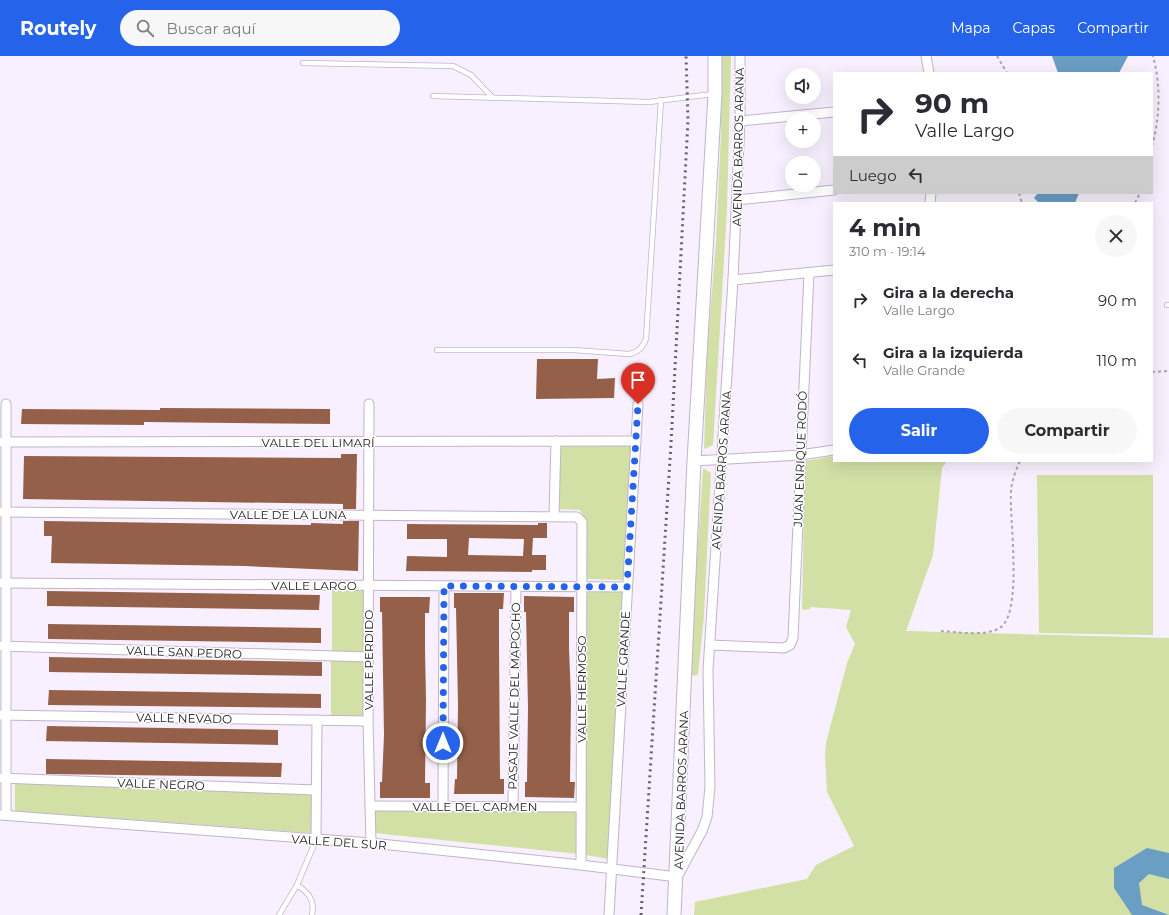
<!DOCTYPE html>
<html lang="es">
<meta charset="utf-8">
<style>
:root{--surface:#fff;--page:#f7f7f7;--text:#2b2b33;--muted:#7c7c81;--accent:#2563eb}
body{margin:0;font-family:Montserrat,sans-serif;background:var(--page);color:var(--text);height:100vh;display:flex;flex-direction:column;font-size:15px;white-space:nowrap}
*{box-sizing:border-box;margin:0}
p{font-size:13px;color:var(--muted)}
.icon{flex:none;width:22px;height:22px;fill:none;stroke:currentColor;stroke-width:2;stroke-linecap:round;stroke-linejoin:round}
.map{position:relative;flex:1;overflow:hidden}
.details{position:absolute;left:833px;top:146px;width:320px;height:260px;display:flex;flex-direction:column;background:var(--surface);border-radius:0px;box-shadow:0 4px 16px #0002}
.details>*{flex:none}
.banner{position:absolute;left:833px;top:16px;width:320px;height:122px;border-radius:0px;box-shadow:0 4px 16px #0002;background:#fff;color:var(--text);overflow:hidden}
.buttons{position:absolute;left:785px;top:12px;display:grid;gap:8px}
.buttons a{display:grid;place-items:center;width:36px;height:36px;border-radius:50%;background:var(--surface);box-shadow:0 4px 16px #0002;font-size:20px}
.pin{position:absolute;display:grid;place-items:center;width:34px;height:34px;color:#fff;margin:-41px -17px;border-radius:50% 50% 50% 0;rotate:-45deg;box-shadow:0 0 4px #0007}
.pin .icon{rotate:45deg}
.me{position:absolute;width:44px;margin:-22px;rotate:0deg;stroke-linejoin:round;filter:drop-shadow(0 0 3px #0008)}
.turn{display:flex;align-items:center;gap:14px;height:84px;padding:0 16px;font-size:18px}
.turn .icon{width:52px;height:52px;stroke-width:2.5}
.turn b{display:block;font-size:28px;line-height:34px}
.then{display:flex;align-items:center;height:38px;padding:0 16px;background:#0003;gap:8px;font-size:15px}
.round{display:grid;place-items:center;flex:none;width:42px;height:42px;border-radius:21px;background:var(--page)}
.overview{display:flex;align-items:center;justify-content:space-between;height:68px;padding:0 16px}
h1{font-size:24px;font-weight:700;line-height:30px}
.button{display:flex;gap:8px;margin-top:auto;padding:8px 16px}
.button a{flex:1;height:46px;border-radius:24px;background:var(--accent);color:#fff;font-size:16px;font-weight:700;line-height:46px;text-align:center}
.button a+a{background:var(--page);color:var(--text)}
ul{padding:0;list-style:none}
li{display:flex;align-items:center;gap:12px;height:60px;padding:0 16px}
li div{flex:1}
li b{display:block;font-size:15px}
li em{font-style:normal}
header{display:flex;align-items:center;gap:24px;box-sizing:border-box;height:56px;padding:0 20px;background:var(--accent);color:#fff}
header strong{font-size:19px}
nav{display:flex;gap:22px;margin-inline-start:auto;font-size:14px}
.search{width:280px;height:36px;background:var(--page);display:flex;align-items:center;gap:10px;box-sizing:border-box;padding:0 14px;border-radius:22px;color:var(--muted);font-size:15px}
.map>svg:first-child{display:block}
.green{fill:#d2dfa5}
.water{fill:#6a9ec3}
.building{fill:#95604a;fill-rule:evenodd}
.lines{fill:none;stroke-linecap:round;stroke-linejoin:round}
.service-casing{stroke:#c0b4ca;stroke-width:6}
.minor-casing{stroke:#c0b4ca;stroke-width:11}
.secondary-casing{stroke:#c0b4ca;stroke-width:15}
.path{stroke:#aca5b1;stroke-width:2;stroke-dasharray:3 3;stroke-linecap:butt}
.service{stroke:#fff;stroke-width:4.5}
.minor{stroke:#fff;stroke-width:9}
.secondary{stroke:#fff;stroke-width:13}
.rail{stroke:#66606a;stroke-width:3;stroke-dasharray:2 4;stroke-linecap:butt}
.route{stroke:#2563eb;stroke-width:7;stroke-dasharray:0 12.6}
.labels{text-anchor:middle;dominant-baseline:central;stroke-width:3;stroke-linejoin:round;paint-order:stroke}
.street-label{font-size:12px;fill:#1b171f;stroke:#fff}
</style>
<header>
<strong>Routely</strong>
<div class="search"><svg class="icon" aria-label="search" viewBox="0 0 24 24"><circle cx="10" cy="10" r="6"/><path d="M15 15l6 6"/></svg>Buscar aquí</div>
<nav><a>Mapa</a><a>Capas</a><a>Compartir</a></nav>
</header>
<div class="map">
<svg width="1169" height="859" viewBox="0 0 1169 859">
<rect width="100%" height="100%" fill="#f8f0fe"/>
<!-- green -->
<g class="green">
<path d="M720 0H731L727 153 713 389 704 393 707 299 716 185 721 77Z"/>
<path d="M559 384 632 385 624 524 584 523 586 465 580 454 557 453Z"/>
<path d="M834 400V405H947L942 412 933 499 906 575 1169 582V859H694L695 846 807 823 816 809 854 790 827 736 825 700 826 687 847 607 855 588 846 571 851 554 811 551 810 553 802 554 805 405Z"/>
<path d="M703 412 711 417 704 560 698 619 689 620Z"/>
<path d="M1037 419H1153V579L1039 577Z"/>
<path d="M584 530 624 531 609 803 586 799Z"/>
<path d="M332 531H364V597L332 596Z"/>
<path d="M331 605H364V661L331 660Z"/>
<path d="M15 724 313 737V777L15 755Z"/>
<path d="M374 754H579V798L374 777Z"/>
</g>
<!-- water -->
<g class="water">
<path d="M1052 0H1128L1119 17H1058Z"/>
<path d="M1038 137H1079L1075 147H1039L1034 142Z"/>
<path d="M1147 792 1169 797V823L1149 818 1139 827 1142 849 1169 859H1132L1114 832V812Z"/>
</g>
<!-- building -->
<g class="building">
<path d="M537 303H598L597 323 615 322 614 342 536 343Z"/>
<path d="M160 352 330 353V368L144 366V369L21 368 22 353 160 354Z"/>
<path d="M341 398H357L356 453H343V448L23 443 24 400 341 402Z"/>
<path d="M44 465 311 469V467L343 468V465H359L358 515 245 510 51 507 52 480H44Z"/>
<path d="M538 467H547V482H533L532 499H546V514H532V516L406 515 407 500 447 501V483H407V468L538 469ZM469 482 524 483 523 500 468 499Z"/>
<path d="M47 535 320 539 319 554 47 550Z"/>
<path d="M454 537H504L503 553H499V589L500 723H504V738H454L455 723H457L458 649 456 552H454Z"/>
<path d="M524 540 574 541V556H569V592L571 643 570 726H575L574 742 525 741V726H527L528 652 526 556H524Z"/>
<path d="M380 541H430L429 557H425V593L426 644 425 727H430V742H380V726H382L384 679 382 556H380Z"/>
<path d="M48 568 321 572V587L48 583Z"/>
<path d="M49 601 322 606V620L49 616Z"/>
<path d="M49 634 321 638V652L48 649Z"/>
<path d="M47 670 278 674V689L46 685Z"/>
<path d="M46 703 282 707 281 721 46 718Z"/>
</g>
<g class="lines">
<defs>
<g id="service">
<path d="M303 7 453 10 471 19 493 42"/>
<path d="M433 40 649 46 713 38"/>
<path d="M1167 249H1169"/>
<path d="M437 294H574L628 298C638 297 642 292 646 283L661 44"/>
<path d="M297 829C309 837 315 844 312 859"/>
<path d="M279 859 297 829 316 784"/>
</g>
<g id="minor">
<path d="M926 0 929 17"/>
<path d="M740 65 834 56"/>
<path d="M737 144 834 134"/>
<path d="M930 147 931 137"/>
<path d="M733 224 834 214"/>
<path d="M6 348V759"/>
<path d="M369 348 368 665 371 787"/>
<path d="M0 386 636 385"/>
<path d="M694 405 800 399 834 394"/>
<path d="M0 456 577 461 582 466 581 809"/>
<path d="M554 460 556 385"/>
<path d="M0 527 627 531"/>
<path d="M710 589 784 592 790 589 793 582 809 217"/>
<path d="M0 590 368 601"/>
<path d="M0 659 368 665"/>
<path d="M0 722 316 734"/>
<path d="M370 750 581 751"/>
<path d="M443 750 444 530"/>
<path d="M513 750 516 530"/>
<path d="M0 759 371 787 581 809 677 821 702 775 707 761 710 731 708 614 733 224 740 65V0"/>
<path d="M316 784 317 664"/>
<path d="M609 859 638 348"/>
</g>
<path id="secondary" d="M674 859 694 405 715 38V0"/>
</defs>
<!-- service casing -->
<use href="#service" class="service-casing"/>
<!-- minor casing -->
<use href="#minor" class="minor-casing"/>
<!-- secondary casing -->
<use href="#secondary" class="secondary-casing"/>
<!-- path -->
<g class="path">
<path d="M997 0 1007 17"/>
<path d="M1152 90C1160 61 1161 30 1153 0"/>
<path d="M1019 137 1022 147"/>
<path d="M1135 147 1140 137"/>
<path d="M1152 316 1169 315"/>
<path d="M941 575C956 576 989 581 1001 571 1023 553 1009 463 1011 434 1012 424 1016 414 1020 405"/>
</g>
<!-- service -->
<use href="#service" class="service"/>
<!-- minor -->
<use href="#minor" class="minor"/>
<!-- secondary -->
<use href="#secondary" class="secondary"/>
<!-- rail -->
<path class="rail" d="M641 859 671 388 688 64 686 0"/>
</g>
<g class="lines">
<!-- route -->
<path class="route" d="M443 687 444 530 627 531 638 348"/>
</g>
<g class="labels">
<!-- street labels -->
<g class="street-label">
<text transform="translate(738 91) rotate(-89)">AVENIDA BARROS ARANA</text>
<text x="318" y="386">VALLE DEL LIMARÍ</text>
<text transform="translate(800 403) rotate(-88)">JUAN ENRIQUE RODÓ</text>
<text transform="translate(721 414) rotate(-86)">AVENIDA BARROS ARANA</text>
<text x="288" y="458">VALLE DE LA LUNA</text>
<text x="314" y="529">VALLE LARGO</text>
<text transform="translate(184 596) rotate(2)">VALLE SAN PEDRO</text>
<text transform="translate(623 603) rotate(-87)">VALLE GRANDE</text>
<text transform="translate(368 604) rotate(-90)">VALLE PERDIDO</text>
<text transform="translate(581 633) rotate(-90)">VALLE HERMOSO</text>
<text transform="translate(514 640) rotate(-89)">PASAJE VALLE DEL MAPOCHO</text>
<text transform="translate(184 662) rotate(1)">VALLE NEVADO</text>
<text transform="translate(161 728) rotate(2)">VALLE NEGRO</text>
<text transform="translate(681 734) rotate(-88)">AVENIDA BARROS ARANA</text>
<text x="475" y="750">VALLE DEL CARMEN</text>
<text transform="translate(339 786) rotate(4)">VALLE DEL SUR</text>
</g>
</g>
</svg>
<div class="buttons">
<a><svg class="icon" aria-label="sound" viewBox="0 0 24 24"><path d="M4 9h4l5-4v14l-5-4H4zM17 9q2 3 0 6"/></svg></a>
<a>+</a>
<a>−</a>
</div>
<div class="pin" style="left:638px;top:348px;background:#d93025"><svg class="icon" aria-label="arrive" viewBox="0 0 24 24"><path d="M6 21V4h12l-3 4 3 4H6"/></svg></div>
<svg class="me" style="left:443px;top:687px" viewBox="-20 -20 40 40"><circle r="17" fill="#2563eb" stroke="#fff" stroke-width="3"/><path d="M0-11L8 9 0 5-8 9z" fill="#fff"/></svg>
<div class="banner">
<div class="turn"><svg class="icon" aria-label="right" viewBox="0 0 24 24"><path d="M7 20v-9h11M14 6l5 5-5 5"/></svg><div><b>90 m</b>Valle Largo</div></div>
<div class="then">Luego<svg class="icon" aria-label="left" viewBox="0 0 24 24"><path d="M17 20v-9H6M10 6l-5 5 5 5"/></svg></div>
</div>
<section class="details">
<div class="overview"><div><h1>4 min</h1><p>310 m · 19:14</p></div><a class="round"><svg class="icon" aria-label="close" viewBox="0 0 24 24"><path d="M6 6l12 12M18 6L6 18"/></svg></a></div>
<ul>
<li><svg class="icon" aria-label="right" viewBox="0 0 24 24"><path d="M7 20v-9h11M14 6l5 5-5 5"/></svg><div><b>Gira a la derecha</b><p>Valle Largo</p></div><em>90 m</em></li>
<li><svg class="icon" aria-label="left" viewBox="0 0 24 24"><path d="M17 20v-9H6M10 6l-5 5 5 5"/></svg><div><b>Gira a la izquierda</b><p>Valle Grande</p></div><em>110 m</em></li>
</ul>
<div class="button"><a>Salir</a><a>Compartir</a></div>
</section>
</div>
